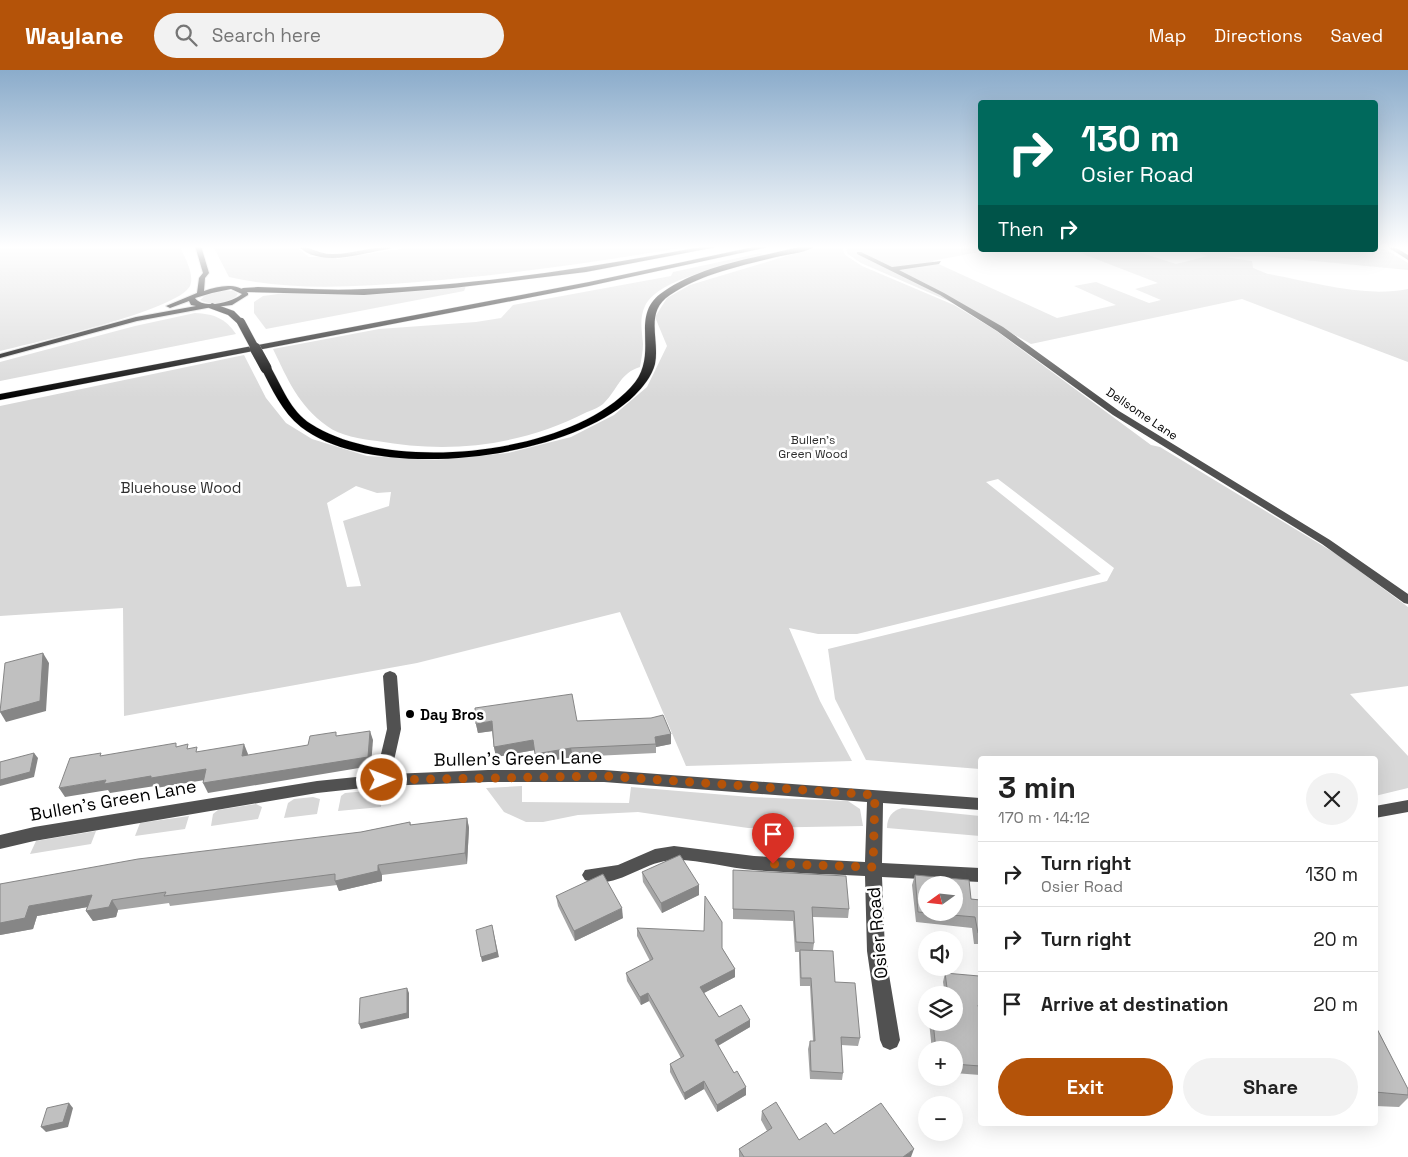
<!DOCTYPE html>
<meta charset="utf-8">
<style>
:root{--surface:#fff;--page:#f2f2f2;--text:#222;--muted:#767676;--line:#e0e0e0;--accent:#b45309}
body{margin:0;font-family:"Space Grotesk",sans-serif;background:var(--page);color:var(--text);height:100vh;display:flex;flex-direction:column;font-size:19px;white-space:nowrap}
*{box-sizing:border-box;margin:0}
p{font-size:16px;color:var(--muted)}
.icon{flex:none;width:28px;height:28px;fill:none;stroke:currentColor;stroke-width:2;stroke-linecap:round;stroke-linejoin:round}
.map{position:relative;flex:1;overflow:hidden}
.details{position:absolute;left:978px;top:686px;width:400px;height:370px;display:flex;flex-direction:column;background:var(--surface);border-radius:5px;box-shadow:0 5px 20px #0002}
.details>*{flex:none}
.hud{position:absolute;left:978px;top:30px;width:400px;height:152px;border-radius:5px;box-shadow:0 5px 20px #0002;background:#00695c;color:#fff;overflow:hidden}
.needle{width:32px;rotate:255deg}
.controls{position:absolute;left:918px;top:806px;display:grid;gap:10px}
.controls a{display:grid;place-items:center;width:45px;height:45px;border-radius:50%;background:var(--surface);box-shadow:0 5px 20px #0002;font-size:25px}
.pin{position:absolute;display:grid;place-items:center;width:42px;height:42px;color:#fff;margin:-51px -21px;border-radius:50% 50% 50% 0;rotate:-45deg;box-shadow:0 0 5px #0007}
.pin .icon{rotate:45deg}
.me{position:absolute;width:55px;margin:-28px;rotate:89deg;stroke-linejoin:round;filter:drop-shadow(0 0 4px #0008)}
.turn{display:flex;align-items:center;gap:18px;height:105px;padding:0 20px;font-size:22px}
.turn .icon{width:65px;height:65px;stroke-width:2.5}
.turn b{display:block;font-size:35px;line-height:42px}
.then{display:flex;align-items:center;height:48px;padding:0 20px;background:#0003;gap:10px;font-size:19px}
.round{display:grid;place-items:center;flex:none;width:52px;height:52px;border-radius:26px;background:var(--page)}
.headline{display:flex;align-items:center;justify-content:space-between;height:85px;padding:0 20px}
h1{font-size:30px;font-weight:700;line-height:38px}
.button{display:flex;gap:10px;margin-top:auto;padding:10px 20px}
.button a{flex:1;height:58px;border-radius:30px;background:var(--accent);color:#fff;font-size:20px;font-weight:700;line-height:58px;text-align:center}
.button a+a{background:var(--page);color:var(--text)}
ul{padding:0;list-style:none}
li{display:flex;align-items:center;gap:15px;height:65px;padding:0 20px;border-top:1px solid var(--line)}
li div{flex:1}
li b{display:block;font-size:19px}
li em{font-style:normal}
header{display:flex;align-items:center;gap:30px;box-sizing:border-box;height:70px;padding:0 25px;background:var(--accent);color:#fff}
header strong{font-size:24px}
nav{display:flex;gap:28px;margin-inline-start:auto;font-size:18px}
.search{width:350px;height:45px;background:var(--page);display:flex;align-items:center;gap:12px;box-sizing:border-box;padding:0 18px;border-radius:28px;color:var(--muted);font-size:19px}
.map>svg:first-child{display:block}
.green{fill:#d8d8d8;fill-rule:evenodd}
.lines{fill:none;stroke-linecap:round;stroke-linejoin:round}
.major-casing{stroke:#dbdbdb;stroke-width:2}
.highway-casing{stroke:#dbdbdb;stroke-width:1}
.minor{fill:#515151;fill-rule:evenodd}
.major{fill:#000;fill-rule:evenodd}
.highway{fill:#000;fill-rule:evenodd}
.highway-bridge-far1-casing{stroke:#dbdbdb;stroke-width:9;stroke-linecap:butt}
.highway-bridge-casing{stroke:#dbdbdb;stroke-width:11;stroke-linecap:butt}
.highway-bridge-far1{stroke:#000;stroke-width:8}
.highway-bridge{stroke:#000;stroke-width:11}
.wall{fill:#a5a5a5}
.shaded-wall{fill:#868686}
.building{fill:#c0c0c0;stroke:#868686;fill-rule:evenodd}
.route{stroke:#b45309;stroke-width:9;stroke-dasharray:0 16.2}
.poi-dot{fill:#000;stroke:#fff;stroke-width:2}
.labels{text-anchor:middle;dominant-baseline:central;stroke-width:5;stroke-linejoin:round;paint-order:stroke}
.far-street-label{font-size:12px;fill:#000;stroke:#fff}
.far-park-label{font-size:12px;fill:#2f2f2f;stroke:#fff}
.park-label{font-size:15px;fill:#2f2f2f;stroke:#fff}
.poi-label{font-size:15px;font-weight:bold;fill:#000;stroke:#fff;text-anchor:start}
.near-street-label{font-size:18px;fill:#000;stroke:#fff}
</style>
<header>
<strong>Waylane</strong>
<div class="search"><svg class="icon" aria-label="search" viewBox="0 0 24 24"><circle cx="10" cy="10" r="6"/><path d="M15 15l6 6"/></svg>Search here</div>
<nav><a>Map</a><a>Directions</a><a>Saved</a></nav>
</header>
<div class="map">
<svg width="1408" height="1087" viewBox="0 0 1408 1087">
<rect width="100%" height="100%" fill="#fff"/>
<!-- green -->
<g class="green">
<path d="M0 176H180C184 187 195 204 190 216 177 241 32 273 0 281Z"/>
<path d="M213 176H295L309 187H335L337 189 405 178 404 176H693C601 191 510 205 418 212 355 217 291 221 229 207Z"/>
<path d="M820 176H842L845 185 862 196 954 235 995 260 1151 375 1160 377 1338 485 1408 537V616L1350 624 1408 686V718L1375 726V689H980V699L866 690 835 629 828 579 1107 511 1114 498 998 409 986 412 1101 504 857 564H818L789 558 820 631 852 691 686 696 620 542 417 593 124 646 123 538 0 546V336L244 285 266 328 286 353 312 369 367 386 435 390 508 383 571 367 614 345 647 317 667 276 655 247 667 228 690 215ZM356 416 377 423 391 422 389 436 343 451 361 516 347 517 327 433Z"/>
<path d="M845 176H980V180H989L932 191 1057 248 1116 235 1074 216 1096 212 1149 233 1161 230 1135 219 1158 213 1078 182 1046 180H1132L1176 194 1208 186 1190 180H1375V176H1380L1408 193V200L1262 186 1225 187 1252 191 1253 198 1268 204C1313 212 1363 228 1408 219V292L1242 229 1031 274 974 242 861 193 848 184Z"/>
<path d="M761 183 762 185 756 189C726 197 660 207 645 236 639 248 642 261 643 274 643 282 641 290 640 297 620 303 618 319 604 333 600 337 593 340 587 342 520 376 451 384 377 371 361 369 340 366 327 356 298 335 288 310 273 279L379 259 476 252 501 248 513 235 671 206 673 202Z"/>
<path d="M466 216 464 221 266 259 254 243V232L263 226 285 223H364Z"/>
<path d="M218 221H233L238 224C231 234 209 236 200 230L207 224Z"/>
<path d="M195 243C214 244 225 248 236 264L0 311V292L135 256Z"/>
<path d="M522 716V732L629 733 631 717 750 727 848 731 860 739 863 756 748 758 638 742 578 745 543 752H526L504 742 486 718Z"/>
<path d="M378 720 382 722 381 737 338 741 341 726 345 723Z"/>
<path d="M313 727 320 729 317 744 284 748 288 733 294 729Z"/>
<path d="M256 734 262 737 258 749 211 756 213 744 218 740Z"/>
<path d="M902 738 980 746V766L887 758C887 747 892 741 902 738Z"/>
<path d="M189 746 185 759 135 766 140 753Z"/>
<path d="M96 761 91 774 30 784 36 771Z"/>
</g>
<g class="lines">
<defs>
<path id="major" d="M195 176H201L209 203 205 208 204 221C219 216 235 212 248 223V225L232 235 207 238 137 251 0 288V284L136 247 196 236 191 235 189 231 170 238 166 236 197 223 199 208 203 203ZM231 219 242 224C233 232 203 240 195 228L212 223Z"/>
<g id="highway">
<path d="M706 176H722L586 202 453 218 364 225 243 222 239 220 243 218 258 217C293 218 329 221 364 219 479 216 593 197 706 176Z"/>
<path d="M758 176H773L589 216 0 330V324L589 212Z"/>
<path d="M803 176H816C806 183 788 184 776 187 740 196 701 204 670 225 644 242 660 269 655 294 652 306 643 317 635 325 570 390 375 414 301 357 282 342 272 319 261 298L270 296C282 316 290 341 311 354 388 404 568 386 631 317 662 284 627 246 663 222 703 194 757 188 803 176Z"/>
<path d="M212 233 234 241 245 252 238 254 228 245 209 238 208 236Z"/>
</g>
</defs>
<!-- major casing -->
<use href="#major" class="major-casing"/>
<!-- highway casing -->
<use href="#highway" class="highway-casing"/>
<!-- minor -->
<g class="minor">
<path d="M298 176C309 176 318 184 332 184 353 184 374 176 395 176 389 180 380 180 373 182 349 187 317 195 298 176Z"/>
<path d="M1386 176H1393L1408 185V190Z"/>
<path d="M857 182H861L892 197 941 191 939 194 899 200 944 223 1003 257 1119 341 1330 470 1408 524V534L1404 533 1322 474 1113 345 997 261 940 225 857 184Z"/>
<path d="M390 601 395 603 397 606 401 659 391 704 488 700H604L980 728V740L883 733 882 793 980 798V812L882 807 885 881 900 970 897 977 890 980 883 977 880 970 867 881 865 806C828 804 790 803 753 800 729 798 697 789 673 790 643 791 616 821 585 810L582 805 585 800 618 795 655 779 674 776 754 786 865 792 867 732 604 712H488L382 716 317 723 34 771 0 779V765L34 757 317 711 376 705 387 659 383 606 385 603Z"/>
<path d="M1408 730V742L1375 748V736Z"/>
</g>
<!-- major -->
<use href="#major" class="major"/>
<!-- highway -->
<use href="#highway" class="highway"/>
<defs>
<path id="highway-bridge-far1" d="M241 252 256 280"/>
<path id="highway-bridge" d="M255 278 266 298"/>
</defs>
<!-- highway-bridge-far1 casing -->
<use href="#highway-bridge-far1" class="highway-bridge-far1-casing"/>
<!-- highway-bridge casing -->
<use href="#highway-bridge" class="highway-bridge-casing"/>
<!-- highway-bridge-far1 -->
<use href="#highway-bridge-far1" class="highway-bridge-far1"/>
<!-- highway-bridge -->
<use href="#highway-bridge" class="highway-bridge"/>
</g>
<!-- wall -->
<g class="wall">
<path d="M577 651 671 664V674L656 677V683L573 687 537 693 535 680 496 687 494 677 492 661 478 663 476 654Z"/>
<path d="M467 748 469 758 467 794 382 805V811L339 821 337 815 170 836 169 833 118 840 116 847 93 851 86 841 87 837 37 846 33 859 0 865V814L361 762 410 752 411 755Z"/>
<path d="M733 800 849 839 848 848 813 847 814 873 813 880 835 912 860 968 858 976 841 975 843 1003 842 1010 810 1009 808 979 810 971H813L810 916H800L799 888V882H795L793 851 733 849Z"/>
<path d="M642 802 699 815V825L662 843 643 812Z"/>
<path d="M915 805 971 829 980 830V874H974L972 858 916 852 912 815Z"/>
<path d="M556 826 623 848 575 871 558 836Z"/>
<path d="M637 858 722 878 735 899V907L704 923 719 947 750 950V957L718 976 734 1003 746 1017V1025L717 1042 704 1019 685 1030 670 1002V994L681 988 649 931 641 935 627 911 626 903 650 891 637 866Z"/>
<path d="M945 903 980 915V1005L954 1003V980H932L929 952H954V925H945L943 912Z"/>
<path d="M1375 955 1408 1019V1028L1399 1037 1375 1036Z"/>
<path d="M762 1041 799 1070 834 1064 911 1087H739V1079L767 1061 761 1050Z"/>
</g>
<!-- shaded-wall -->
<g class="shaded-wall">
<path d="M43 583 49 593 46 641 6 652 0 642Z"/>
<path d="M492 651 493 661 478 663 476 654Z"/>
<path d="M370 661 373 670 371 696 208 723 203 713Z"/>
<path d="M671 664V674L656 677 655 667Z"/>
<path d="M533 670 535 680 496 687 494 677Z"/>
<path d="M244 674 248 684 246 695 242 686Z"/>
<path d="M571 678 573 687 537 693 535 684Z"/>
<path d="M34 683 38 688 34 707 0 716V710Z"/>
<path d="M206 699 211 709 156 718 155 716 110 723 108 720 65 727 59 718 106 710Z"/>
<path d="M467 748 469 758 467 794 465 783Z"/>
<path d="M378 795 382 805V811L339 821 335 811Z"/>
<path d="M699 815V825L662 843 661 833Z"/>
<path d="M92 825 99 835 37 846 33 859 0 865V853L29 836Z"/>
<path d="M112 830 118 840 116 847 93 851 86 841Z"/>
<path d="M622 838 623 848 575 871 574 861Z"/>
<path d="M493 860 499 887 482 892 481 887Z"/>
<path d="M735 899V907L700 925V917Z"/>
<path d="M407 918 409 923V948L361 959 359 954Z"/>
<path d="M648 923 649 931 641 935 640 927Z"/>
<path d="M750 950V957L714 978 715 970Z"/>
<path d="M704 1011V1019L685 1030 684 1023Z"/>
<path d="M746 1017V1025L717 1042V1035Z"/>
<path d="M69 1033 73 1038 68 1057 46 1062 41 1057Z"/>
<path d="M914 1079 911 1087H903Z"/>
</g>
<!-- building -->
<g class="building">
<path d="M43 583 40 631 0 642 5 593Z"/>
<path d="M572 624 577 651 651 648 663 645 671 664 655 667 656 674 571 678 535 684 533 670 494 677 492 651 476 654 475 638Z"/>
<path d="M370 661 368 687 203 713 206 699 151 708V706L104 714 106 710 59 718 70 688 101 683 100 686 176 673V677L188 674 187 679 197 677 196 682 244 674 242 686 308 675 310 666 336 662V666Z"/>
<path d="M34 683 30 702 0 710V692Z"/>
<path d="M467 748 465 783 378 795V801L335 811V804L164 826 166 822 112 830 109 837 86 841 92 825 29 836 25 848 0 853V814L138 789 361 762 410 752V755Z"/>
<path d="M680 785 699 815 661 833 642 802Z"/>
<path d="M733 800 846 806 849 839 812 837 814 873 796 872 794 841 733 839Z"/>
<path d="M603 804 622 838 574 861 556 826Z"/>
<path d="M915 805 969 810 971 829 980 830V864L978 863 975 847 918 842ZM926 815H954V842H926Z"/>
<path d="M705 826 722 852V878L735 899 700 917 719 947 741 935 750 950 715 970 734 1003 737 1001 746 1017 717 1035 704 1011 684 1023 670 994 684 986 648 923 640 927 626 903 653 889 637 858 704 861Z"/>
<path d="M492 855 497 882 481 887 476 860Z"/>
<path d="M800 880 833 881 835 912 855 913 860 968 841 967 843 1003 811 1001 810 971H815L811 908H801Z"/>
<path d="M945 903 979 906 980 915V935H978L980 944V996L954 994V980H936L933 952H954V925H948Z"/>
<path d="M407 918V943L359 954 360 928Z"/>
<path d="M1375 955 1408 1019V1025L1375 1022Z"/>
<path d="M776 1032 799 1070 826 1053 834 1064 881 1033 914 1079 903 1087H744L739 1079 772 1058 762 1041Z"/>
<path d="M69 1033 63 1052 41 1057 47 1038Z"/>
</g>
<!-- sky -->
<linearGradient id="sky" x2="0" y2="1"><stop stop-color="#8baccb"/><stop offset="0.54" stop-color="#fff"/><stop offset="1" stop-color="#fff" stop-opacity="0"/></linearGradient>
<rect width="1408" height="328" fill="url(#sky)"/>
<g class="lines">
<!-- route -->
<path class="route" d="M382 710 604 706 875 725 873 797 773 794"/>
</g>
<!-- markers -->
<circle class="poi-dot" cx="410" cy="644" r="5"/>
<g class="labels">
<!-- far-street labels -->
<g class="far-street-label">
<text transform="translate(1142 344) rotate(34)">Dellsome Lane</text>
</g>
<!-- far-park labels -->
<g class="far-park-label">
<text x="813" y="370">Bullen's<tspan x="813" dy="14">Green Wood</tspan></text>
</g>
<!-- park labels -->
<g class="park-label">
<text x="181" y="417">Bluehouse Wood</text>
</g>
<!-- poi labels -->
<g class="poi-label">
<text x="420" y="644">Day Bros</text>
</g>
<!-- near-street labels -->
<g class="near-street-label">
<text transform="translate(518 688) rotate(-1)">Bullen's Green Lane</text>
<text transform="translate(113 730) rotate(-10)">Bullen's Green Lane</text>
<text transform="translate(877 863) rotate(-95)">Osier Road</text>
</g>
</g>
</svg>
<div class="controls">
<a><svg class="needle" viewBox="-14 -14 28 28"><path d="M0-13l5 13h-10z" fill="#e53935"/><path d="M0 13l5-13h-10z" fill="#767676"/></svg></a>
<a><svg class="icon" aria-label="sound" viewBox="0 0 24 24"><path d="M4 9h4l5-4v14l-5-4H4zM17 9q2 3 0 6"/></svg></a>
<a><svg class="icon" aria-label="layers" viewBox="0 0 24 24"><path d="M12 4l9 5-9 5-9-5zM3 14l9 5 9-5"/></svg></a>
<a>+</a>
<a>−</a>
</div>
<div class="pin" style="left:773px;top:794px;background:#d93025"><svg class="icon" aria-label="arrive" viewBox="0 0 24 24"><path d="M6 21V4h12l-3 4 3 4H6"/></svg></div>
<svg class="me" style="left:382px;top:710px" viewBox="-20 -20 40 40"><circle r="17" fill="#b45309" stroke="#fff" stroke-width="3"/><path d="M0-11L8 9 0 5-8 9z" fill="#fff"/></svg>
<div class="hud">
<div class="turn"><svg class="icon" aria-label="right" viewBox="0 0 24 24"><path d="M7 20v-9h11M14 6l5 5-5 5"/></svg><div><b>130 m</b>Osier Road</div></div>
<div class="then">Then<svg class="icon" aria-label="right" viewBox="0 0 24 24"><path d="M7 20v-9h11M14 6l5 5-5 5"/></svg></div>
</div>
<section class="details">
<div class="headline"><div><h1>3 min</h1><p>170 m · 14:12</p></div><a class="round"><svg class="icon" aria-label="close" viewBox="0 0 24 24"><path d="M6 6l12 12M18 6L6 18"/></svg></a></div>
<ul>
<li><svg class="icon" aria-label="right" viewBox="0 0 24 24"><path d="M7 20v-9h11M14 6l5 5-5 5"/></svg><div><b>Turn right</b><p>Osier Road</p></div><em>130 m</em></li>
<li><svg class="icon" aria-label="right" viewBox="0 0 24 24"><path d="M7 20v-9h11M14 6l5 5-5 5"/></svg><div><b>Turn right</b></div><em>20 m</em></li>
<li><svg class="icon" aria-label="arrive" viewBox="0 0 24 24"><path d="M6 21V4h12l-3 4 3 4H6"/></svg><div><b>Arrive at destination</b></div><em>20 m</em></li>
</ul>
<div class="button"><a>Exit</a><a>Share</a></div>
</section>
</div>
